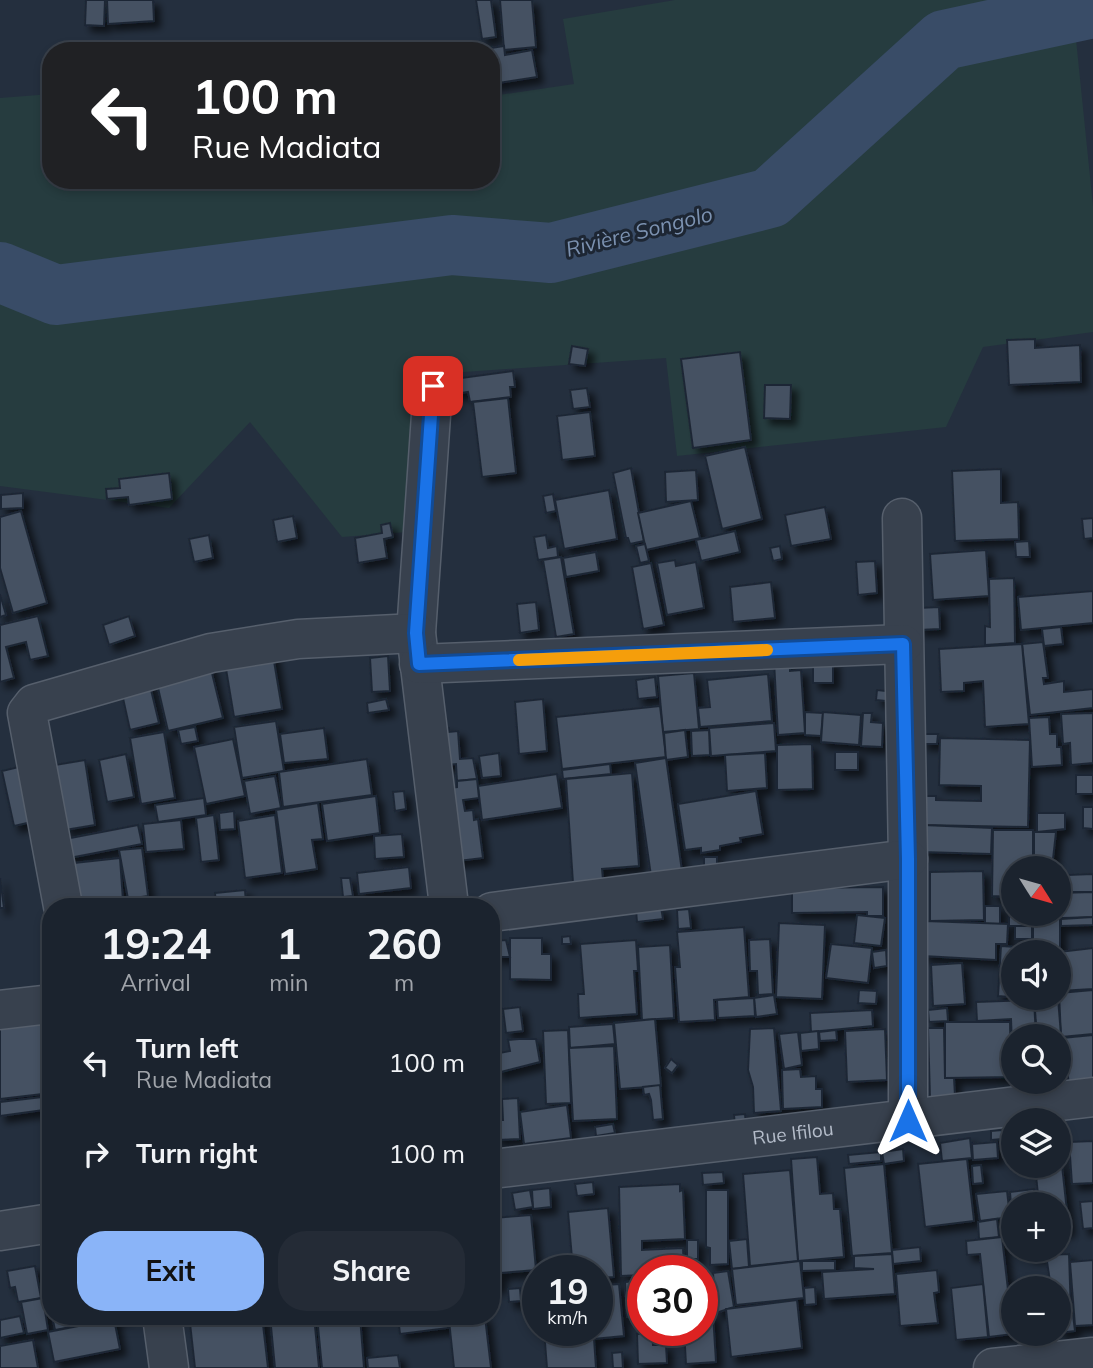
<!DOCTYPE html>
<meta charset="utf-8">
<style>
:root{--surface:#1b232e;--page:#242b36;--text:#f1f3f6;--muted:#a0a4aa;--line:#39404a;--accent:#8ab4f8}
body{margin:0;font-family:Mulish,sans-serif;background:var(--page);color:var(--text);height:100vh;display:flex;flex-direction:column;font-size:26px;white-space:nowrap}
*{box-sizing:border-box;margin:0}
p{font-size:23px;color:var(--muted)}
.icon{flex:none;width:38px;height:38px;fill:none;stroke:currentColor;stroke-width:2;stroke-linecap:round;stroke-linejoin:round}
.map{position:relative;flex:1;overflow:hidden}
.panel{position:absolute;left:42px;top:898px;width:458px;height:427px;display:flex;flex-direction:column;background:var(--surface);border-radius:28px;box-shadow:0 4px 10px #0003,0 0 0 2px var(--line)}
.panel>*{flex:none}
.guide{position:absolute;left:42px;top:42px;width:458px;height:147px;border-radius:28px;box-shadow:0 4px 10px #0003,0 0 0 2px var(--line);background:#202124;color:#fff;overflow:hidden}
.needle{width:46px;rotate:127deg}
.fabs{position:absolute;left:1001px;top:856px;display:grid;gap:14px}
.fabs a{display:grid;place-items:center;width:70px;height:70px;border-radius:50%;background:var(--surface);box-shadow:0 4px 10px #0003,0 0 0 2px var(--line);font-size:35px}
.speed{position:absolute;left:522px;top:1255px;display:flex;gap:14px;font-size:35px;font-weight:700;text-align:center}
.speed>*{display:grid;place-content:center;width:91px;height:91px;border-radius:50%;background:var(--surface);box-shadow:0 4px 10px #0003,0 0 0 2px var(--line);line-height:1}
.speed small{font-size:18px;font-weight:400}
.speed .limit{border:10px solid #d22;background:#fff;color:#111}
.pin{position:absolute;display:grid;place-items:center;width:60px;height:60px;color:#fff;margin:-30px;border-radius:14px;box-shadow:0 4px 10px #0006}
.me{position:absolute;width:77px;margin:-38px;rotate:0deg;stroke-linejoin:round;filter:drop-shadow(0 0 5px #0008)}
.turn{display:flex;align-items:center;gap:24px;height:147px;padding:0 35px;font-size:32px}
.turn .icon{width:91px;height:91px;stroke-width:2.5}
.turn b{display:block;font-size:49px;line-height:60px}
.eta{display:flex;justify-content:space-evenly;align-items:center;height:119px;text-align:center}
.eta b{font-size:42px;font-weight:700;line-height:49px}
.primary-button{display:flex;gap:14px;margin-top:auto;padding:14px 35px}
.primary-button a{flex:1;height:80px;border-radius:28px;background:var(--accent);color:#111;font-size:28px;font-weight:700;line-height:80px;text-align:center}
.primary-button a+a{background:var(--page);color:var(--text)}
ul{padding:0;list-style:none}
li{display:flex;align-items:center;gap:21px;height:91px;padding:0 35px}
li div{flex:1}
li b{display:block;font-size:26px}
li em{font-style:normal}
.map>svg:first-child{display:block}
.green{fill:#263c3f}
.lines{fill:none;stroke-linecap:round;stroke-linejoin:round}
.river{stroke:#394c67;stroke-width:60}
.building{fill:#455162;stroke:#1f2835;stroke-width:2;filter:url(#shadow)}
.minor-casing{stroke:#565f6c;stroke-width:41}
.minor{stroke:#38414e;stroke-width:38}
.route-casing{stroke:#114b97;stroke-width:18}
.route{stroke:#1a73e8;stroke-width:12}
.slow{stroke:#f59e0b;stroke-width:12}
.labels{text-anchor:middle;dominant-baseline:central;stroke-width:6;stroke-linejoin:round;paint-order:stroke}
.street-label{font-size:19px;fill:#b4bcc9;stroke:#1d2633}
.water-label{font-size:21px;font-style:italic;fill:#7c92b1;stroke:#1d2633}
</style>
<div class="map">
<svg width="1093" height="1368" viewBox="0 0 1093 1368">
<defs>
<filter id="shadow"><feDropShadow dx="6" dy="6" stdDeviation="3.5" flood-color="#0009"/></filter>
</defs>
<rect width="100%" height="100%" fill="#242f3e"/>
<!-- green -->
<path class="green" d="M675 0H1072L1093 206V332L983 347 946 427 677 456 666 358 436 374 433 530 342 537 250 422 169 508 0 486V98L51 94V180H492V96L574 84 563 19Z"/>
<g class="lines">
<!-- river -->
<path class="river" d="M0 272 56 295 452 245 551 253 770 198 944 40 1093 8"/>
</g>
<!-- building -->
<g class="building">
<path d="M86 0H105L104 26 85 25Z"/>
<path d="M107 0H153L154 21 108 24Z"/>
<path d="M476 0H491L496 37 482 39Z"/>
<path d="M500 0H532L536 47 504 50Z"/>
<path d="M504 46 505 55 532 50 537 77 492 84V51L478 50Z"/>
<path d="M1035 339V348L1080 345 1081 382 1009 385 1007 340Z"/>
<path d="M572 346 588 349 585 366 569 364Z"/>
<path d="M740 352 751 440 693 448 681 359Z"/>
<path d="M513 371 515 387H510L511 397 470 402 468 392 442 396 439 381Z"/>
<path d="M765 385H791L790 419 764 418Z"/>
<path d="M587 388 590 407 573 409 570 390Z"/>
<path d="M508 398 516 473 482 477 473 402Z"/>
<path d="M590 412 595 456 562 460 557 416Z"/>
<path d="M745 447 762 519 722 529 705 456Z"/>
<path d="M631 468 644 541 630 544 628 538H626L613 473Z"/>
<path d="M1001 469V503L1018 502 1019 539 955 541 952 471Z"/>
<path d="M696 470 698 500 666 502 665 472Z"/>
<path d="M169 473 172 499 129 505 128 497 107 499 106 489 120 488 119 479Z"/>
<path d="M609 490 617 539 564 549 555 500Z"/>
<path d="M23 493V508L1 509V495Z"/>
<path d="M553 494 556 511 546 513 543 496Z"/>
<path d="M691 501 700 538 646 550 638 513Z"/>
<path d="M825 507 831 539 791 546 785 515Z"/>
<path d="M21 511 47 603 13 613 0 568V517Z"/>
<path d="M293 516 297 538 277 542 273 520Z"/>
<path d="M1093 518V538L1084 539 1082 519Z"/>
<path d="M390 523 393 537 384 539 387 558 358 563 355 538 382 533 381 525Z"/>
<path d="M735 531 740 552 701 561 696 540Z"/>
<path d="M209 535 213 558 194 562 189 539Z"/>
<path d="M546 535 548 548 557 546 558 557 538 560 534 537Z"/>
<path d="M1029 541 1030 557H1016L1015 542Z"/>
<path d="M645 544 649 561 640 563 636 546Z"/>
<path d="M780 546 782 559 773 561 770 548Z"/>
<path d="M986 550 989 596 933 600 930 554Z"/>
<path d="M596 552 599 571 566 577 563 558Z"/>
<path d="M561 557 574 634 556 637 543 560Z"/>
<path d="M675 560 676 566 696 562 704 608 667 615 657 563Z"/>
<path d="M875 561 877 593 858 595 856 562Z"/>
<path d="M651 563 664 625 643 629 632 567Z"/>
<path d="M1014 578 1015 643 985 645V626L990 627 989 579Z"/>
<path d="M771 582 775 618 733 622 730 587Z"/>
<path d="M1093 591V623L1021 630 1018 597Z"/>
<path d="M0 594 6 615 0 617Z"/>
<path d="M536 602 539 630 520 633 517 604Z"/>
<path d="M939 607 940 629 918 630V608Z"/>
<path d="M38 616 48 656 30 660 26 642 6 647 14 678 0 682V625Z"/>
<path d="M129 616 135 636 109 645 103 625Z"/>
<path d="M1061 627 1063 644 1044 646 1042 629Z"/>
<path d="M1043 642 1048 678H1043L1044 684 1064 681V692L1093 689V708L1030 715 1022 644Z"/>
<path d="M1022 644 1029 724 985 727 983 681 964 683V691L941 692 939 649Z"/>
<path d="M272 649 282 709 234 717 224 657Z"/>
<path d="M388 656 390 691 372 692 370 658Z"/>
<path d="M790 660V671L801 670 805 733 778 735 774 661Z"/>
<path d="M209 661 223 718 168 731 155 675Z"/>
<rect x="813" y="661" width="20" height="22"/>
<path d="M147 673 159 723 130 730 119 680Z"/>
<path d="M694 673 699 729 663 732 658 676Z"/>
<path d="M768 674 772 721 700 727 698 708 710 707 707 680Z"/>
<path d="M655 677 657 697 638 699 636 680Z"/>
<path d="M877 690 886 691V701L876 700Z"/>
<path d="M386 699 389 710 368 713 367 703Z"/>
<path d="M543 699 547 751 519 754 515 702Z"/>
<path d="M660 706 666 757 562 769 556 717Z"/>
<path d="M805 712 823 713 821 736 805 735Z"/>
<path d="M823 712 861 715 859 745 821 742Z"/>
<path d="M863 713H872L871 722 883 723 882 747 861 746Z"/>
<path d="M1093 713V763L1071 765 1070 743 1063 744 1061 714Z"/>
<path d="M1049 717 1050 734H1057V747H1061L1062 765 1032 767 1029 718Z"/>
<path d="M276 721 284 771 242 778 234 727Z"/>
<path d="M774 723 776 751 711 756 709 728Z"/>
<path d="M195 727 198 741 181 744 178 730Z"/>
<path d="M324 728 328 759 284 763 280 734Z"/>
<path d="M449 728V732L458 731 460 759 473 758 477 779 457 781 456 764 437 766 434 729Z"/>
<path d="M685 730 688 757 666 760 664 733Z"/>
<path d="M709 730 710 755 692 756 691 731Z"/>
<path d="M164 732 175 798 141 804 130 738Z"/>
<path d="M923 734H938L937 744H922Z"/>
<path d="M940 738 1030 740 1028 827 921 825 922 796H936V800L981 801V786L939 785Z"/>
<path d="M233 739 245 796 206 804 194 747Z"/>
<path d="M812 744 813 789 777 790V745Z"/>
<rect x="835" y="752" width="23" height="18"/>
<path d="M499 753 501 776 482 778 479 756Z"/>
<path d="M765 753 767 788 727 791 725 755Z"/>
<path d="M126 754 134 797 107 802 99 760Z"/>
<path d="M666 758 682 871 651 876 635 763Z"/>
<path d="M367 759 372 795 283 807 279 772Z"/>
<path d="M85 760 95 825 65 830 55 765Z"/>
<path d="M610 764 611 774 563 779 562 770Z"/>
<path d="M23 766 36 821 14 826 2 771Z"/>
<path d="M632 773 639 866 602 869 603 880 573 883 566 779Z"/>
<path d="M557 774 562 808 482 820 478 786Z"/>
<rect x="1076" y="775" width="17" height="19"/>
<path d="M275 776 281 808 250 814 244 781Z"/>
<path d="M477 779 479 798 463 800 465 811 473 810 474 820 478 819 483 858 450 862 441 789 457 787V781Z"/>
<path d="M404 791 406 809 395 811 393 792Z"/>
<path d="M756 791 763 834 740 838 741 842 720 846V850L701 853V848L685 850 678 804Z"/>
<path d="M376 796 380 833 327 841 322 804Z"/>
<path d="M204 798 206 815 158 822 155 805Z"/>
<path d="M318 803 323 839 312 840 317 869 285 874 276 810Z"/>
<path d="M1083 807H1093V829L1083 828Z"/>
<path d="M234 811 235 829 220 830 219 813Z"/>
<path d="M1037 813H1065V829L1037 832Z"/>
<path d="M214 815 219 860 201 862 196 818Z"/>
<path d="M275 815 282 873 245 878 238 821Z"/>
<path d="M181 820 184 849 146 852 143 824Z"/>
<path d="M138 825 142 844 59 860 55 841Z"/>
<path d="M923 825 992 828 991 854 922 852Z"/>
<path d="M993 830H1033V868H1013V897L992 896Z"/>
<path d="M1034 832H1056L1052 868H1034Z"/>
<path d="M402 834 404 857 375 859 374 836Z"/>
<path d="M142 848 148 896 128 899 119 850Z"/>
<path d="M704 857H717V872L704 871Z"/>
<path d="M120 858 123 901 79 905 74 863Z"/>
<path d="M409 867 411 888 359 894 357 873Z"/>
<path d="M983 871 984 920 930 921V872Z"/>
<path d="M1093 874V892H1067V875Z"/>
<path d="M0 878 4 908H0Z"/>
<path d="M341 878H350L353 896 343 897Z"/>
<path d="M1059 881H1064L1063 893H1059Z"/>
<path d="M883 887V916H867V912L792 913V888Z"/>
<path d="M245 890 246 904 216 906 215 893Z"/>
<path d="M1093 892V917L1034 919V914H1059V893Z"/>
<rect x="985" y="906" width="15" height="18"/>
<path d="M661 907 663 919 637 922 636 910Z"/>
<path d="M1009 908H1013V914H1033V926H1009Z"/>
<path d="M689 909 691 928 678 929 677 910Z"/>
<path d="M857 915 885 918 881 946 854 943Z"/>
<path d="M1093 917V925L1061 926V919Z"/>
<path d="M1033 919H1060V952L1033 951Z"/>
<path d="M925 921 1008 924 1007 944H996V960L923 956Z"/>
<path d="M779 923 825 925 822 999 776 997Z"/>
<rect x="1015" y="926" width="17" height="13"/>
<path d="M744 927 749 997 714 1000 715 1020 679 1022 675 967H680L677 932Z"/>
<path d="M570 936 571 944H562V937Z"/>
<path d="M510 938H542V954H551V980L510 979Z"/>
<path d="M770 939 773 994 758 995 757 971H750L749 940Z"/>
<path d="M506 940 510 957H494V941Z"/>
<path d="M636 940 638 971H634L637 1014 579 1018 578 994H584L580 944Z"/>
<path d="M831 944 872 948 868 983 826 978Z"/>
<path d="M670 945 674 1018 642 1020 638 947Z"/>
<path d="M1001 946 1032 948V952H1013V998L1031 999 998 996Z"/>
<path d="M1093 948V989L1059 991V952Z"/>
<path d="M886 950 887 966 874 968 872 952Z"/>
<path d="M962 963 965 1004 933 1006 931 965Z"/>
<path d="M859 990 877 991 876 1004 858 1003Z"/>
<path d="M1093 990V1034L1061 1037 1059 993Z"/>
<path d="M774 995 777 1014 756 1017 754 998Z"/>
<path d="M754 998 755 1016 718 1018 717 1000Z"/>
<path d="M1034 998H1058L1065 1085 1042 1087V1082H1059V1036H1037Z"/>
<path d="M1034 1000 1036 1036H1013V1071L1011 1019 977 1021 976 1002Z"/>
<path d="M520 1007 523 1031 506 1033 503 1009Z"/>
<path d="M947 1008 948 1021 929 1022 928 1010Z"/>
<path d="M872 1010 873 1026 811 1032 810 1013Z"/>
<path d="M655 1019 661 1086 620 1089 614 1023Z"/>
<path d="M51 1022V1093L0 1099V1028Z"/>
<path d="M945 1022H1010L1011 1077 945 1078Z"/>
<path d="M613 1024 615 1044 570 1048 569 1027Z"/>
<path d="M774 1028 781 1111 754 1113 753 1087 748 1070 750 1029Z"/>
<path d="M928 1028H944L945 1078H954L955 1096 930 1098Z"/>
<path d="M885 1029 887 1080 847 1082 845 1031Z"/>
<path d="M568 1030 571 1103 546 1104 543 1031Z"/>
<path d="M836 1030 837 1040 820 1041 819 1032Z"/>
<path d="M818 1031 819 1049 801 1051 800 1033Z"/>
<path d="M798 1032 802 1065 784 1069 779 1034Z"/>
<path d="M1093 1035V1082L1069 1084 1062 1038Z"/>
<path d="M519 1039H536L540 1062 497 1073 494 1054 510 1051 508 1040Z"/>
<path d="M614 1046 617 1119 573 1121 569 1048Z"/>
<path d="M671 1059 678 1065 672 1073 665 1068Z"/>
<path d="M800 1069 801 1077 816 1076V1089H822V1107L783 1109 782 1070Z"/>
<path d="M1014 1082H1039V1087L1014 1089Z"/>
<path d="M660 1085 663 1119 653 1120 651 1100 649 1094 644 1095 643 1087Z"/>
<path d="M51 1096V1109L0 1116V1102Z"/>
<path d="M518 1098 520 1139 495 1140 497 1120H503L502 1099Z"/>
<path d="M567 1105 571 1138 524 1144 520 1112Z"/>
<path d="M745 1114 746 1126H735L734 1115Z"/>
<path d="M613 1124 615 1133 596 1136 595 1127Z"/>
<path d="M1002 1130V1139L991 1140V1131Z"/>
<path d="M1008 1137H1013V1156H1011Z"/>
<path d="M970 1138 972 1158 942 1161 940 1143Z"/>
<path d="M1059 1138 1069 1230 1059 1231V1204H1039L1035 1166H1059Z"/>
<path d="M1093 1141V1183L1072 1184 1069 1142Z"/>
<path d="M997 1142 998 1158 973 1160 972 1144Z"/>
<path d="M903 1149 904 1161 884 1164 882 1152Z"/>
<path d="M881 1152V1161L849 1164 848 1155Z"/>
<path d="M817 1157 820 1194 833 1193 834 1209H840L844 1257 798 1261 791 1159Z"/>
<path d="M967 1159 974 1221 925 1227 918 1164Z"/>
<path d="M884 1164 892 1253 852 1256 844 1168Z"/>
<path d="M981 1165 983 1183 973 1184 972 1166Z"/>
<path d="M790 1170 798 1261 750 1266 743 1174Z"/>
<path d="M723 1172 724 1183 703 1185 702 1173Z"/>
<path d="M593 1182 594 1194 577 1196 575 1184Z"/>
<path d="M680 1184V1191L683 1190 685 1239 642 1241V1250L683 1248 684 1270H642V1275L621 1276 619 1187Z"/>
<path d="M550 1188 551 1207 533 1209 532 1190Z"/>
<path d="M1034 1189 1036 1204H1013V1230L1010 1192Z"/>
<path d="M530 1190 533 1207 515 1210 512 1193Z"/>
<path d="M706 1190H728V1264L710 1265V1248L706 1247Z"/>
<path d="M1007 1191 1010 1217 980 1221 976 1194Z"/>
<path d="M1093 1201V1228L1083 1229 1080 1202Z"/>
<path d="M608 1208 614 1277 597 1278V1270H573L568 1212Z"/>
<path d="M531 1215 536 1270 501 1273 499 1287 492 1288V1218Z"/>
<path d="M997 1219 999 1237 979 1239 978 1222Z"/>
<path d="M1002 1237 1013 1334 989 1337 980 1254 967 1255 966 1241Z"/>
<path d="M747 1239 749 1267 732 1269 729 1241Z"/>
<rect x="687" y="1240" width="11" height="19"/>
<path d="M920 1247 921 1261 893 1264 892 1250Z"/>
<path d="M1028 1250H1048L1049 1254 1029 1256Z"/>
<path d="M892 1254 895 1294 824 1299 822 1272 874 1269 854 1268V1256Z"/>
<path d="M1069 1254 1071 1314H1059V1288H1051L1046 1255Z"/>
<path d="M1093 1260V1325L1075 1326 1070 1262Z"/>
<path d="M800 1261 804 1298 736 1305 732 1269Z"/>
<path d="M802 1261H835V1270L802 1271Z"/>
<path d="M35 1266 41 1298 18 1302 15 1287 10 1288 7 1271Z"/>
<path d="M937 1270 939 1292 934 1293 938 1323 900 1326 896 1274Z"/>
<path d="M728 1271 734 1307 716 1313 713 1273Z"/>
<path d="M537 1275V1286L529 1287 528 1276Z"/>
<path d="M642 1281V1316L627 1317 625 1282Z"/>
<path d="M51 1282V1291L43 1292 42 1283Z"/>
<path d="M619 1284 624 1336 594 1339 596 1368H547L544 1330H597V1286Z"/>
<path d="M983 1284 988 1337 956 1340 951 1288Z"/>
<path d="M815 1287 816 1304 805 1305 804 1288Z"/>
<path d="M520 1288 521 1301 509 1302 508 1289Z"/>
<path d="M51 1293V1316H50L46 1294Z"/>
<path d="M43 1298 48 1330 27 1334 21 1302Z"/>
<path d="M797 1300 802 1348 731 1357 726 1309Z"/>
<path d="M713 1314 716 1362 686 1364 684 1330H702V1315Z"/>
<path d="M1073 1315 1075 1331 1059 1333V1317Z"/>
<path d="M20 1316 24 1333 0 1338V1320Z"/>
<path d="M52 1316H70L71 1327 55 1330Z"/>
<path d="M89 1316H127L90 1322Z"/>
<path d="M249 1316H262L268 1368H195L190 1323Z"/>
<path d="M270 1316H314L319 1368H275Z"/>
<path d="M317 1316H360L364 1368H322Z"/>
<path d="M398 1316H447L448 1328 400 1334Z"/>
<path d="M485 1317 491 1368H454L449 1320Z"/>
<path d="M114 1319 120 1349 54 1362 48 1332Z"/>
<path d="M652 1333 653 1345H666L667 1363 638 1364 637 1334Z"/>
<path d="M33 1340 38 1368H0V1346Z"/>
<path d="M622 1352 623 1368H613L612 1353Z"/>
<path d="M398 1355 400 1368H368L367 1358Z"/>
</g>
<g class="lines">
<defs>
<g id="minor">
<path d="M433 386 416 633 449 906"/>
<path d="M902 518 908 859V1121"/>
<path d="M419 664 903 644"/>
<path d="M63 906 27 713 34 704 211 653 298 639 416 633"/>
<path d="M492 912 908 859"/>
<path d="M0 1010 51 1004"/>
<path id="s1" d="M492 1169 1093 1097"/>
<path d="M0 1231 51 1223"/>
<path d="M162 1316 169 1368"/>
<path d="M993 1368 1093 1357"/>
</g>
</defs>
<!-- minor casing -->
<use href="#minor" class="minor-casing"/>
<!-- minor -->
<use href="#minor" class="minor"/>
</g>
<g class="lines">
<defs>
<path id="route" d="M433 386 416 633 419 664 903 644 908 859V1121"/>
</defs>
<!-- route casing -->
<use href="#route" class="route-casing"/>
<!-- route -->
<use href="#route" class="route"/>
<!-- slow -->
<path class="slow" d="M519 660 767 650"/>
</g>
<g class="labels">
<!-- street labels -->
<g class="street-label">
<text stroke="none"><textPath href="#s1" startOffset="303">Rue Ifilou</textPath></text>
</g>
<!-- water labels -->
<g class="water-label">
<text transform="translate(639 231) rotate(-14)">Rivière Songolo</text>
</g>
</g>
</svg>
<div class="fabs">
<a><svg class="needle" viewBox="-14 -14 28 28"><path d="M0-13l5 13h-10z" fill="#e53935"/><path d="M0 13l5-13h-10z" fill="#a0a4aa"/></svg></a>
<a><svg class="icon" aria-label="sound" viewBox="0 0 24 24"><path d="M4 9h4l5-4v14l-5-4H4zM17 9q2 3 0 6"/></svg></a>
<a><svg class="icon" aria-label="search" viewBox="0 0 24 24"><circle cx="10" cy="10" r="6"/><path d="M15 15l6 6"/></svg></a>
<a><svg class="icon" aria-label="layers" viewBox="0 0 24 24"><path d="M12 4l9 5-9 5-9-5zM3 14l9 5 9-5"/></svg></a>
<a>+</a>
<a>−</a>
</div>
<div class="speed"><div>19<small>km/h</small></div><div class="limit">30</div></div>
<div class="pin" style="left:433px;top:386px;background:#d93025"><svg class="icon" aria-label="arrive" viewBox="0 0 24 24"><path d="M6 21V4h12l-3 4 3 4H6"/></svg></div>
<svg class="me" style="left:908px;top:1121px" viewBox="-20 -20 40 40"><path d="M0-17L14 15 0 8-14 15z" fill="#1a73e8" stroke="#fff" stroke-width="4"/></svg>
<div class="guide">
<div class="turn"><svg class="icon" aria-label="left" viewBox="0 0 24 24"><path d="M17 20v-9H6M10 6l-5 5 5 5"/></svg><div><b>100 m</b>Rue Madiata</div></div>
</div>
<section class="panel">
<div class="eta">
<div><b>19:24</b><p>Arrival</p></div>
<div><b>1</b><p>min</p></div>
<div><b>260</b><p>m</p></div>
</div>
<ul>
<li><svg class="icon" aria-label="left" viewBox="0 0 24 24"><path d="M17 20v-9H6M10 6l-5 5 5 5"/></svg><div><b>Turn left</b><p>Rue Madiata</p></div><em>100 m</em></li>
<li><svg class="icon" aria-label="right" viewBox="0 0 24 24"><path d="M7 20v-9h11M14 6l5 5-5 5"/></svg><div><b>Turn right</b></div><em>100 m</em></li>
</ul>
<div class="primary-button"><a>Exit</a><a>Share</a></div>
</section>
</div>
